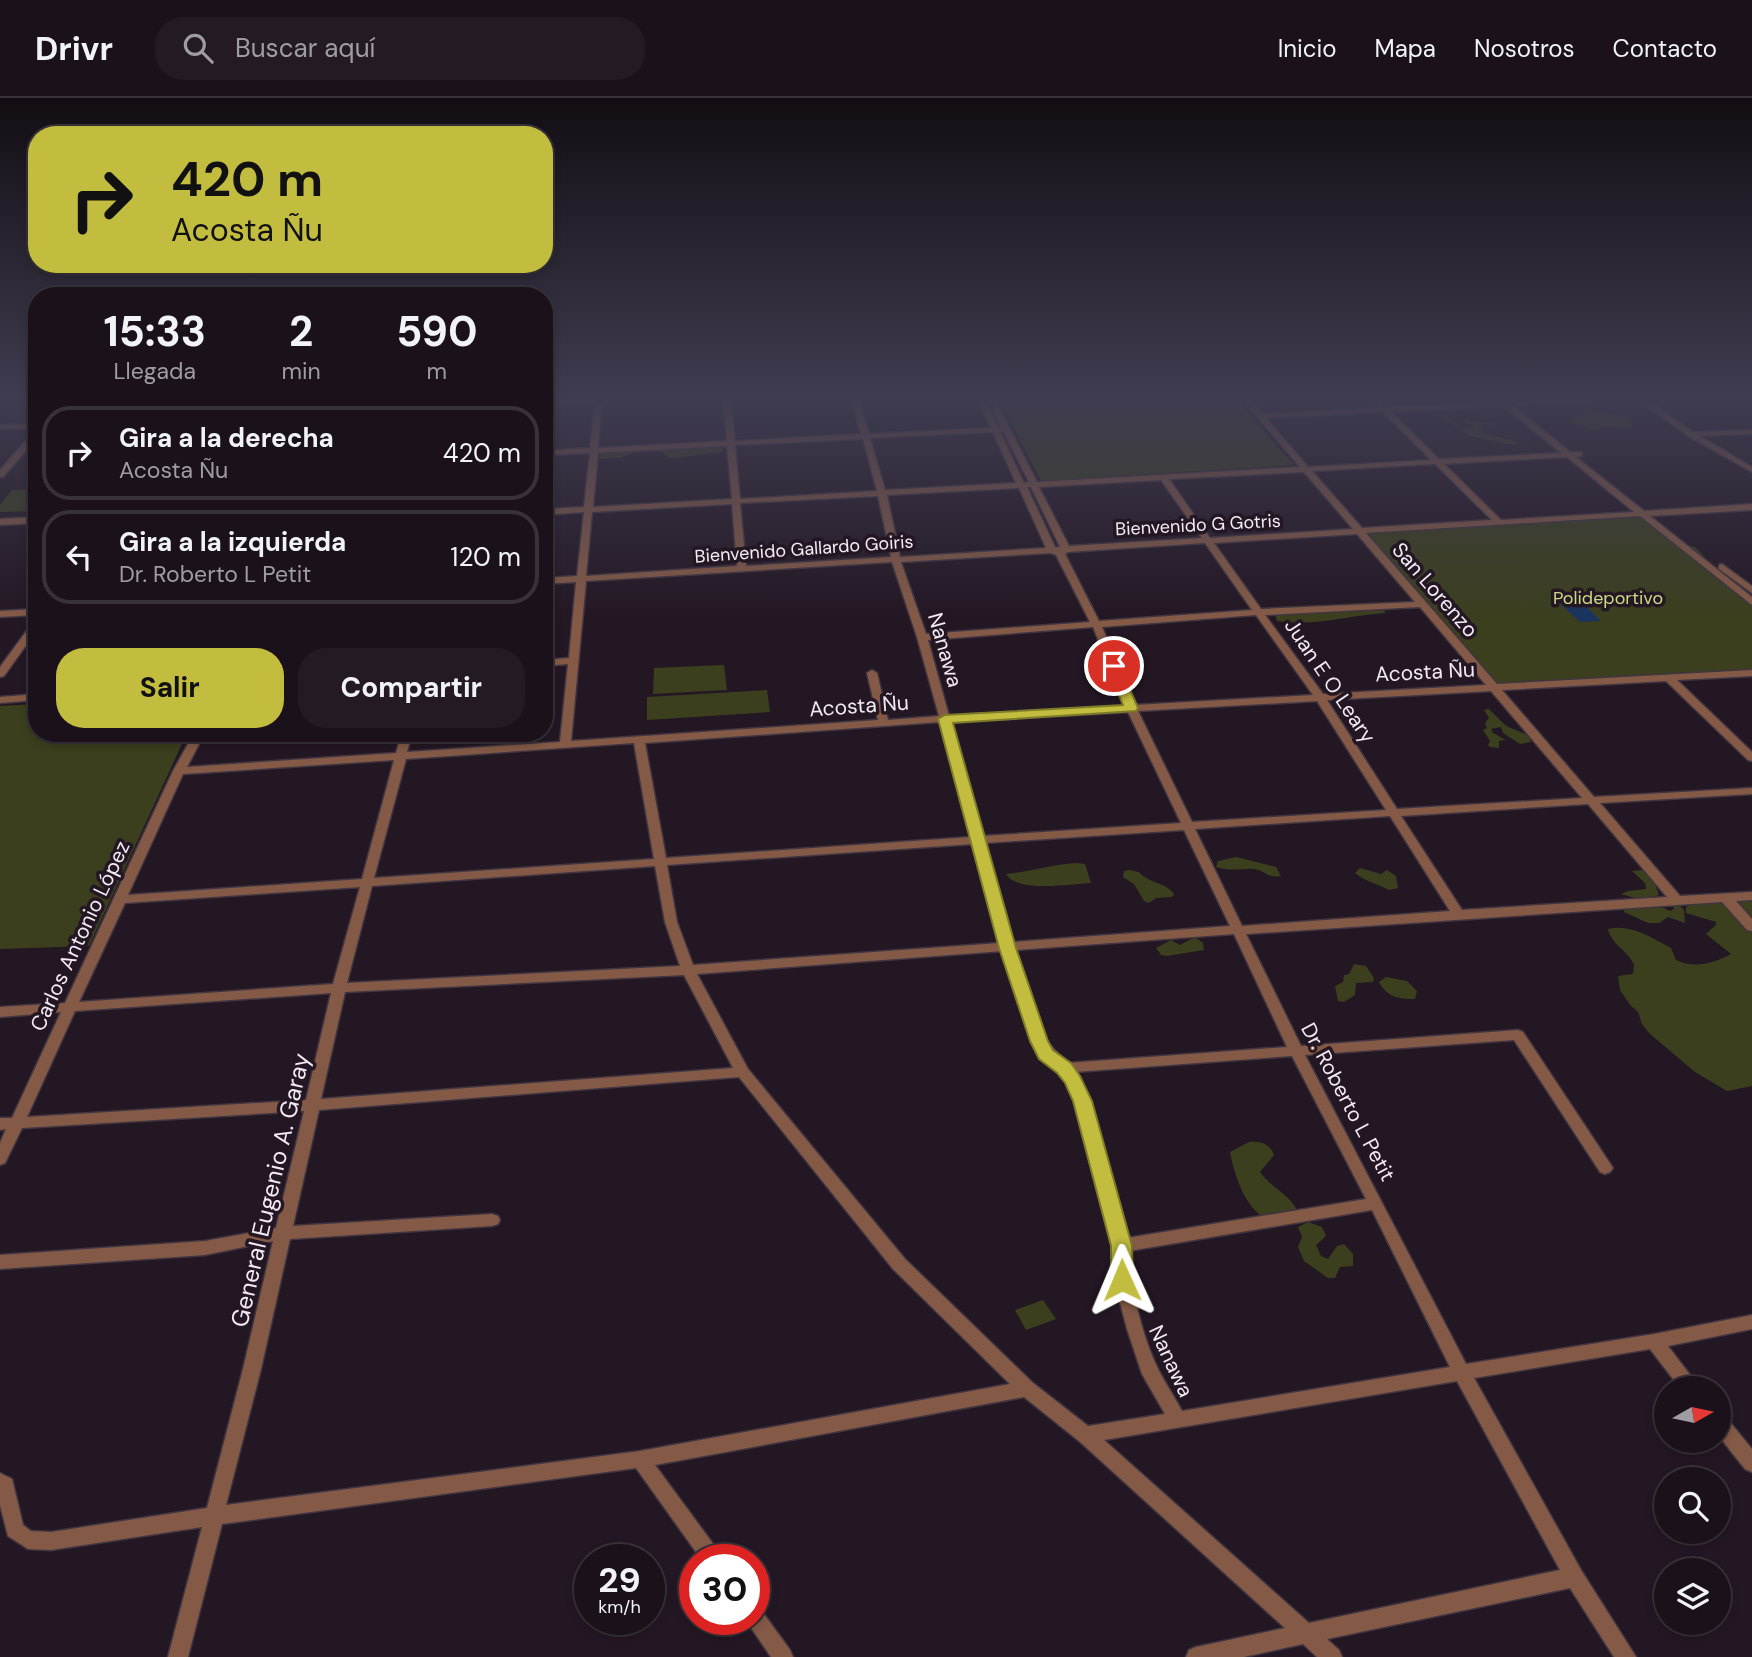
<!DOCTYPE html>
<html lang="es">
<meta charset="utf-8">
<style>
:root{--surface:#1a111a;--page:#231a23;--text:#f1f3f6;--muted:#9f9da2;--line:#383139;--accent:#c2bd3f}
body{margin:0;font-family:"DM Sans",sans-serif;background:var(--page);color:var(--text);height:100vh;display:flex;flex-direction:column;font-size:26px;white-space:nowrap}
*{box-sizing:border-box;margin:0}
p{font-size:23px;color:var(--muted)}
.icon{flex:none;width:38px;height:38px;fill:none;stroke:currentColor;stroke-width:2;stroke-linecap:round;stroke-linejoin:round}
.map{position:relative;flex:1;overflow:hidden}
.side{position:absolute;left:28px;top:189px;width:525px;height:455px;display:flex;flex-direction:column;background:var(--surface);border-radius:28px;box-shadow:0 4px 10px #0003,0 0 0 2px var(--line)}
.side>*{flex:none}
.guide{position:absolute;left:28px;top:28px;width:525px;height:147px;border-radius:28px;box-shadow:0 4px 10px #0003,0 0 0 2px var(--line);background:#c2bd3f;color:#111;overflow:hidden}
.needle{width:46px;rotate:81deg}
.tools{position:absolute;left:1654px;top:1278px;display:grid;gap:14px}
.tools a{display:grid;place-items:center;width:77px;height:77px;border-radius:50%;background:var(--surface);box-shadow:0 4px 10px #0003,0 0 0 2px var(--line);font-size:35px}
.speed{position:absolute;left:574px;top:1446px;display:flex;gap:14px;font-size:35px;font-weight:700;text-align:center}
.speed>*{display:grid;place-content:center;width:91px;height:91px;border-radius:50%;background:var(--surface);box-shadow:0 4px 10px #0003,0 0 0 2px var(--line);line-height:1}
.speed small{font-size:18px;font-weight:400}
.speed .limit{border:10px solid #d22;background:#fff;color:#111}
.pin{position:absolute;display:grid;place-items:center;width:60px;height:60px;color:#fff;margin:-30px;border:4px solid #fff;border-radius:50%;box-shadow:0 2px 7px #0007}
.me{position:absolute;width:77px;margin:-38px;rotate:359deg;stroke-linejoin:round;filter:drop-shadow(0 0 5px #0008)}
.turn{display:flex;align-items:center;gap:24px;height:147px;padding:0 28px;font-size:32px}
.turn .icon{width:91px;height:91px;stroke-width:2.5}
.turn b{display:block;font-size:49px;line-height:60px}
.eta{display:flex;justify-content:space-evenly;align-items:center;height:119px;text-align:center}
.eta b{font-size:42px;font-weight:700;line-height:49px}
.action{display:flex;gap:14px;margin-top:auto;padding:14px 28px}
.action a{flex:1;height:80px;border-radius:28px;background:var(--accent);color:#111;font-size:28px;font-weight:700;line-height:80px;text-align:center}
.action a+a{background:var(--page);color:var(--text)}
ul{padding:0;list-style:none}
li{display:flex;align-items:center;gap:21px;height:94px;margin:0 14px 10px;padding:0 14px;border:4px solid var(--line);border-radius:28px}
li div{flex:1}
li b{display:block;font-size:26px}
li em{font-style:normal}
header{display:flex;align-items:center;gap:42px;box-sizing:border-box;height:98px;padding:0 35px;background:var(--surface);border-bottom:2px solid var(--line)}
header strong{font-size:33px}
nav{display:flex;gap:38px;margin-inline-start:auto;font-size:24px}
.search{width:490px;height:63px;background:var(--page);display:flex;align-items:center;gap:18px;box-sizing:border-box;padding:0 24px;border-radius:28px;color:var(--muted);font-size:26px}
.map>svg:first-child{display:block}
.green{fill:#3b3f1e}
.water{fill:#1b345d}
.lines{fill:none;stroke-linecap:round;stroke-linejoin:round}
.minor-casing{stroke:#403540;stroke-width:3}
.minor{fill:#845a47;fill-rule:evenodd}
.route{fill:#c2bd3f;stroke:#7e7b29;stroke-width:2}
.labels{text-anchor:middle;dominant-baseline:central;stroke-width:7;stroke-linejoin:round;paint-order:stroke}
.far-street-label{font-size:18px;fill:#f3eaf3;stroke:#231723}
.far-park-label{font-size:18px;fill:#cdd883;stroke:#231723}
.street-label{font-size:21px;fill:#f3eaf3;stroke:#231723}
.near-street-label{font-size:24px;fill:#f3eaf3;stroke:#231723}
</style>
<header>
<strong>Drivr</strong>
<div class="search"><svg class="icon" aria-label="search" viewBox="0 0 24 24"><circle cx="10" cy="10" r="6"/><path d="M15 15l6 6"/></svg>Buscar aquí</div>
<nav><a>Inicio</a><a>Mapa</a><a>Nosotros</a><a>Contacto</a></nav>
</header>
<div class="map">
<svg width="1752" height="1559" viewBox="0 0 1752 1559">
<rect width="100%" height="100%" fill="#231723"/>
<!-- green -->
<g class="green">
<path d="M999 301H1236L1294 367 1041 383Z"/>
<path d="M1583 311 1625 318 1632 323 1630 327 1634 330 1603 329 1592 333 1569 323 1586 316Z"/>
<path d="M1443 316 1464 331 1475 329 1464 324 1466 322 1496 326 1495 329 1487 326 1478 329 1483 330 1481 333C1492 341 1509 338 1519 346H1506L1467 337 1461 330 1445 322Z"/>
<path d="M666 349H722L723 354 674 360H669L661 353H639L620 360 594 361 607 353Z"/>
<path d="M37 391V413L0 414V407L12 392Z"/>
<path d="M1642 416 1683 446 1695 449 1705 459 1698 458 1752 504V574L1497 587 1363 435Z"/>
<path d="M1384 510 1385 515C1351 517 1312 529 1277 523L1275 517 1280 514Z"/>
<path d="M724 567 727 592 653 596 654 570Z"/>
<path d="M767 592 770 614 647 622V599Z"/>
<path d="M37 606V635H187L89 848 0 851V608Z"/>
<path d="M1489 611 1506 628 1528 637 1531 644 1520 646 1503 635 1501 629 1491 631 1493 635 1506 642 1499 643V650L1490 649 1488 647 1490 643 1483 632 1487 630 1485 625 1489 620 1484 612Z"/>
<path d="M1236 759 1276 769 1281 778C1270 780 1268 776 1259 772 1248 768 1233 775 1216 769L1218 763Z"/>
<path d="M1077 765 1085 766 1091 785C1070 786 1017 795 1006 776 1030 774 1052 766 1077 765Z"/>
<path d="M1360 770 1381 776 1387 772 1396 778 1398 790 1389 792C1378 786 1364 783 1355 775Z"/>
<path d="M1129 772 1139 774C1149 786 1164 783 1174 796L1172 799 1156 800 1149 805 1144 803 1134 786 1123 779 1124 773Z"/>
<path d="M1642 772 1652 777 1659 797 1642 802 1621 796 1628 793 1646 791 1645 785 1632 773Z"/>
<path d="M1734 795 1752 801V988L1727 993 1695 974 1649 935 1642 926 1638 914 1630 907 1620 892 1618 878 1633 876 1634 867C1628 852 1612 848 1608 831 1629 825 1653 840 1671 850L1676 862C1694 871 1714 865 1731 856L1706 836 1716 827V824L1686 815V809L1693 806H1714L1713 797Z"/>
<path d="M1672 805H1677L1684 812 1685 825 1668 819 1659 825H1648L1624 814 1625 808H1659L1670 813 1674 811Z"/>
<path d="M1195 839 1203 845 1204 852 1167 858 1161 857 1156 850 1171 842 1180 847Z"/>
<path d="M1354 866 1366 868 1374 880 1373 884 1356 885 1355 897 1344 904 1338 903 1335 888 1343 884 1344 877 1349 876Z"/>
<path d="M1386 879 1407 883 1417 893 1415 901C1398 901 1387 899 1379 884Z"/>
<path d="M1249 1044C1261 1043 1270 1046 1274 1057L1260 1074C1270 1089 1292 1098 1297 1113L1267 1121C1245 1111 1234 1076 1230 1054Z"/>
<path d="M1308 1124 1322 1129 1326 1138 1316 1147 1321 1158 1328 1161 1337 1148 1344 1146 1353 1156V1168L1340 1169 1335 1180H1328L1304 1163 1298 1149 1302 1139 1298 1129Z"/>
<path d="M1043 1202 1056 1221 1026 1232 1015 1212Z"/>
</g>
<!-- water -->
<path class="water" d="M1579 501 1601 523 1580 524 1557 503Z"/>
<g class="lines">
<defs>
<g id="minor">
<path d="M612 301 602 303 598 350 727 343 723 301H731L735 343 861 336 851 301H859L869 336 991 330 977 301H985L998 329H1001L987 301H995L1037 384 1300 369 1242 301H1250L1263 316 1379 310 1370 301H1378L1387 309 1499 304 1502 301 1507 303 1596 301 1592 303 1512 307 1570 354H1582V358L1576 359 1644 413 1752 406V412L1650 418 1752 499V507L1640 418 1366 435 1497 586 1752 572V578L1677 582 1752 654V663L1748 662 1666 583 1502 592 1594 699 1752 690V696L1600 705 1680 798 1752 794V802L1736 803 1752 821V833L1747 832 1722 804 1246 836 1301 948 1518 932 1523 934 1613 1070 1610 1074 1605 1076 1600 1074 1514 942 1305 957 1466 1266 1654 1236 1752 1217V1231L1668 1248 1700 1290H1680L1650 1251 1474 1280 1581 1472 1636 1559H1614L1570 1490 1327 1541 1339 1552 1342 1559H1317L1303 1546 1244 1559H1186L1189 1552 1196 1549 1285 1530 1079 1343 1024 1299 655 1367 719 1454 722 1461H701L636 1370 222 1426 188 1559H168L202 1429 51 1452 28 1451 8 1438 0 1407V1375L12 1381 23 1427 31 1433 51 1434 207 1410 243 1271 273 1143 205 1157 0 1171V1157L205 1143 276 1130 304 1013 22 1030 5 1065 0 1067V1045L6 1031 0 1032V1020H12L61 914 0 919V909L65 905 173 673 194 635H205L187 669 396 655 402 635H412L407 654 560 644 568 566 544 568V562L569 560 576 484 544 486V480L577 478 584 414 544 417V411L584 409 590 355 544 357V353L590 350 595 304 544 306V302ZM1503 308 1561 355 1439 361 1391 314ZM1383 314 1431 362 1308 369 1266 320ZM1003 333 1029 384 1024 385 1000 334ZM993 334 1016 385 885 392 870 340ZM863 341 877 393 740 401 735 347ZM727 348 732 401 593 409 598 355ZM1567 359 1634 414 1501 422 1444 366ZM1435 366 1492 422 1362 430 1312 373ZM1304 374 1353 431 1210 440 1169 381ZM1161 382 1202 440 1069 448 1039 389ZM1027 389H1031L1060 449H1055ZM1019 390 1046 450 900 459 887 397ZM878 398 891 459 746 468 740 405ZM732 406 737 468 586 478 592 414ZM1357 436 1415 504 1261 511 1214 445ZM1205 445 1252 512 1099 523 1065 456 1068 454ZM1051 455 1056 457 1090 524 926 536 901 464ZM892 464 917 539 939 618 888 622 877 575 872 572 867 575 878 622 571 643 586 483ZM1420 509 1486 587 1323 596 1265 517ZM1256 517 1313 597 1135 607 1102 529ZM1093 529 1125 608 949 618 928 542ZM1491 593 1582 700 1397 711 1327 602ZM1317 603 1386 712 1192 724 1138 613ZM1128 614 1181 725 983 738 951 624ZM940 624 971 739 666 760 645 645ZM634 645 654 761 374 780 406 661ZM394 662 362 781 128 797 183 676ZM1588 706 1667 799 1462 812 1401 718ZM1390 718 1450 813 1242 828 1195 731ZM1184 732 1230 828 1013 844 985 745ZM973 746 1000 845 693 867 677 824 667 767ZM655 768 665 824 680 868 347 885 372 788ZM360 789 333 886 79 904 125 805ZM1234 836 1287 949 1067 965 1046 943 1015 852ZM1003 853 1032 943 1040 955 1064 980 1075 1003 1113 1148 1114 1182 1127 1231 1142 1276 1165 1316 1088 1328 1033 1285 905 1161 748 971 697 876ZM684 877 733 970 321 1001 345 894ZM331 895 306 1002 27 1019 75 913ZM1292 958 1366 1101 1127 1140 1089 1003 1075 974ZM739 979 893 1171 1010 1286 640 1353 226 1407 261 1271 290 1141 492 1128 498 1126 500 1122 498 1118 492 1116 293 1128 319 1012ZM1372 1112 1450 1269 1182 1313C1175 1300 1167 1288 1160 1275 1142 1240 1131 1192 1129 1153ZM1457 1283 1560 1472 1309 1525 1104 1342Z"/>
<path d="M1637 301H1646L1693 334 1752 332V336L1700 338 1752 369V374L1688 338Z"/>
<path d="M37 326V330L0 331V327Z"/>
<path d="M34 333H37V340L3 379H0V372Z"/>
<path d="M37 419V425L0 427V421Z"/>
<path d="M1722 466 1752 488V495L1719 471V467Z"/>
<path d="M37 511V517L0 519V513Z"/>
<path d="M37 522V532L4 578 0 579V569L34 523Z"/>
<path d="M37 596V602L0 605V599Z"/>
<path d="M1718 1315 1724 1317 1752 1351V1374L1745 1371 1718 1337Z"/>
<path d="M754 1509 761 1512 790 1552 793 1559H771L745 1521H754Z"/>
</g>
</defs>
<!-- minor casing -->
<use href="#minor" class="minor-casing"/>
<!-- minor -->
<use href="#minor" class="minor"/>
</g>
<!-- sky -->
<linearGradient id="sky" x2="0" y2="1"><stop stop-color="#130d13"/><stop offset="0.58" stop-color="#3f3c50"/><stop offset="1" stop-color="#3f3c50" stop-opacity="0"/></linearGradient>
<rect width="1752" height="519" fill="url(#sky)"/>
<!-- route -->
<path class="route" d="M1114 564 1120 568 1138 610 1136 613 953 625 1016 850 1048 943 1053 952 1071 965 1080 978 1092 1003 1132 1148 1133 1182 1129 1189 1122 1191 1114 1189 1111 1182V1148L1073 1003 1065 985 1057 975 1039 961 1030 943 999 850 938 621 945 617 1123 607 1107 568Z"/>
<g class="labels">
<!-- far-street labels -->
<g class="far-street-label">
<text transform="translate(1198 427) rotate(-3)">Bienvenido G Gotris</text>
<text transform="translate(804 451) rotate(-4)">Bienvenido Gallardo Goiris</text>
</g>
<!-- far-park labels -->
<g class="far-park-label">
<text x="1608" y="500">Polideportivo</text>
</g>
<!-- street labels -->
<g class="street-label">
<text transform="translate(1435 492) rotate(49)">San Lorenzo</text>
<text transform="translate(945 552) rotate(74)">Nanawa</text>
<text transform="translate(1425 574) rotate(-3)">Acosta Ñu</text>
<text transform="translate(1330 583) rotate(56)">Juan E O Leary</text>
<text transform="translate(859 608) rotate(-4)">Acosta Ñu</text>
<text transform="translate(80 838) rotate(-65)">Carlos Antonio López</text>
<text transform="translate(1348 1004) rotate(62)">Dr. Roberto L Petit</text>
<text transform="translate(1171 1263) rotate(65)">Nanawa</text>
</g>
<!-- near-street labels -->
<g class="near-street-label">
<text transform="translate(270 1092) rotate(-77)">General Eugenio A. Garay</text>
</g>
</g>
</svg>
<div class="tools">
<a><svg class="needle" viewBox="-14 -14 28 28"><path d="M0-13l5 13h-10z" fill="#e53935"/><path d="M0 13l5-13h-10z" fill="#9f9da2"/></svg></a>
<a><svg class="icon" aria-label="search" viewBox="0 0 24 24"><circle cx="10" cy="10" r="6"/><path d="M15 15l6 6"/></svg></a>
<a><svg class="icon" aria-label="layers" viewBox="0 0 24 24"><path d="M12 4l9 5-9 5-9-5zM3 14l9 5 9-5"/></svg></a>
</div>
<div class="speed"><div>29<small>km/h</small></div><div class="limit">30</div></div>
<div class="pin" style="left:1114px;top:568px;background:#d93025"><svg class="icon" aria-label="arrive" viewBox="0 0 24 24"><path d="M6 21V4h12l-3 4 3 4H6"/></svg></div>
<svg class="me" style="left:1122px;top:1182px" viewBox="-20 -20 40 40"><path d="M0-17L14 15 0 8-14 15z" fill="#c2bd3f" stroke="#fff" stroke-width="4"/></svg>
<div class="guide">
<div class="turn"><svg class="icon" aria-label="right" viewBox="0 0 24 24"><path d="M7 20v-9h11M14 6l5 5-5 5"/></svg><div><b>420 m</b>Acosta Ñu</div></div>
</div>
<section class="side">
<div class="eta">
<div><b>15:33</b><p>Llegada</p></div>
<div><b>2</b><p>min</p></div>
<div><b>590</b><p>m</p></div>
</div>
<ul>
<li><svg class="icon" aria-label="right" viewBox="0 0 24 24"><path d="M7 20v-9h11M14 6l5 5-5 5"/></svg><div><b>Gira a la derecha</b><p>Acosta Ñu</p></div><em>420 m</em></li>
<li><svg class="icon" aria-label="left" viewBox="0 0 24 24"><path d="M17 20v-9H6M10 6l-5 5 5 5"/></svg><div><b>Gira a la izquierda</b><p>Dr. Roberto L Petit</p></div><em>120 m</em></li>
</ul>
<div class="action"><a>Salir</a><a>Compartir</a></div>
</section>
</div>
